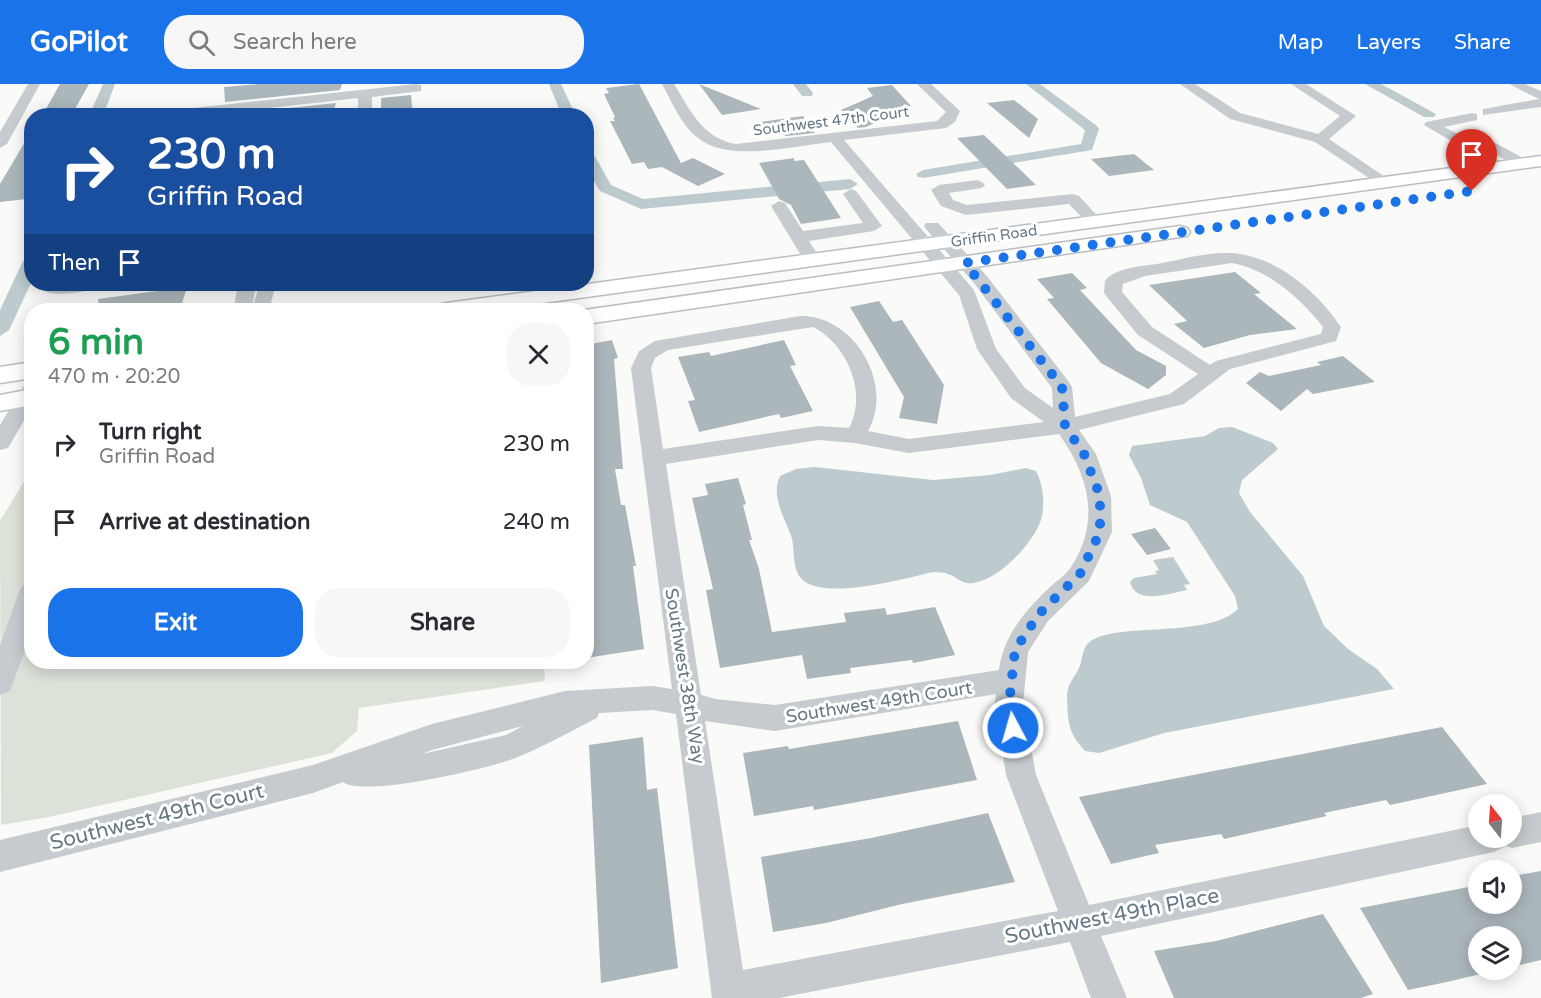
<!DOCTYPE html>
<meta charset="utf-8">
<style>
:root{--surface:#fff;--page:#f7f7f7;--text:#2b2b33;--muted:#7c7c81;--accent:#1a73e8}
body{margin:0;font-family:"Varela Round",sans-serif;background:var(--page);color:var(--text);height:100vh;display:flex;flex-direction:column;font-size:22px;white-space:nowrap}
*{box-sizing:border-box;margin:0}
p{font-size:20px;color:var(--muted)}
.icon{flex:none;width:33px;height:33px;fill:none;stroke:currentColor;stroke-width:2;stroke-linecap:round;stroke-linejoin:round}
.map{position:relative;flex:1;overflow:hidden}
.side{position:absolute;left:24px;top:219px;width:570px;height:366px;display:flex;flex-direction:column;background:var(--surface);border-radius:24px;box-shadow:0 3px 15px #0003}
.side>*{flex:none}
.hud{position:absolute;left:24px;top:24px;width:570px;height:183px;border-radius:24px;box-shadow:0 3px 15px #0003;background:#1a4fa0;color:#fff;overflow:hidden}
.needle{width:39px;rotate:343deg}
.controls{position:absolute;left:1468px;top:710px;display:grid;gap:12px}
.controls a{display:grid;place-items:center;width:54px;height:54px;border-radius:50%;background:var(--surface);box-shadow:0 3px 15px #0003;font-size:30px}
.pin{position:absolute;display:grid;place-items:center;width:51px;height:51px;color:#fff;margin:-62px -26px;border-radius:50% 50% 50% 0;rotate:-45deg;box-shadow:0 0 6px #0007}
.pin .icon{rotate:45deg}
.me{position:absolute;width:66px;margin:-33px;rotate:354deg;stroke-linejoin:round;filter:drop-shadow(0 0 4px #0008)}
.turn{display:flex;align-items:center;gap:21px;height:126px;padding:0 24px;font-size:27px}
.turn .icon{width:78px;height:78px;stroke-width:2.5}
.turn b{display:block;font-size:42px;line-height:51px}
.then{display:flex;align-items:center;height:57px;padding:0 24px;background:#0003;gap:12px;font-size:22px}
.round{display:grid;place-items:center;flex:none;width:63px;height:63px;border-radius:24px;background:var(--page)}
.headline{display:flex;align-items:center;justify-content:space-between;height:102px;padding:0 24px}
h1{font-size:36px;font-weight:800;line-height:45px;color:#1e9e55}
.primary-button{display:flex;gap:12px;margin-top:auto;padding:12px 24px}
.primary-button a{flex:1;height:69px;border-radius:24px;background:var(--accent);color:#fff;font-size:24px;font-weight:800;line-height:69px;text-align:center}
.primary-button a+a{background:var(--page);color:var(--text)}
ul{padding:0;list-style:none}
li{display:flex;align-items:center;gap:18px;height:78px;padding:0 24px}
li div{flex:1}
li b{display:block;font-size:22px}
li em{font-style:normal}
header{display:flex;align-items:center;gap:36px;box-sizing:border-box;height:84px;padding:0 30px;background:var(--accent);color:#fff}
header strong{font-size:28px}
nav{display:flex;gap:33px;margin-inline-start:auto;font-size:21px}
.search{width:420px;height:54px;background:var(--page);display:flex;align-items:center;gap:15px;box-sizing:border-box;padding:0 21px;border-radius:24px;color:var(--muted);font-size:22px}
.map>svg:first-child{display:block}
.green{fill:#dce2d8}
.water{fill:#bdcbce}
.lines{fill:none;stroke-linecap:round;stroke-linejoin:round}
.canal{fill:#bdcbce;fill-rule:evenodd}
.building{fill:#acb7bb}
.major-casing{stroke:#b9bec2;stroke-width:3}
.minor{fill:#c5cbce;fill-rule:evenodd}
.major{fill:#fff;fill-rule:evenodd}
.route{stroke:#1a73e8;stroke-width:10;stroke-dasharray:0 18}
.labels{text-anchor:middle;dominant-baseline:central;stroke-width:6;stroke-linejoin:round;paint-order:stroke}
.far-street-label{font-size:15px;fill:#647984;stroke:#fff}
.street-label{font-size:18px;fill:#647984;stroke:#fff}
.near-street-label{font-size:21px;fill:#647984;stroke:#fff}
</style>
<header>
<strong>GoPilot</strong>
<div class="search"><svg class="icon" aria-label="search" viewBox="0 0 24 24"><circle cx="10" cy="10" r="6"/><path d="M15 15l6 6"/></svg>Search here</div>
<nav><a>Map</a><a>Layers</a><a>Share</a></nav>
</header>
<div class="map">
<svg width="1541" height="914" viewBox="0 0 1541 914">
<rect width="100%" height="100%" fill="#fafaf8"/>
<!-- green -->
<path class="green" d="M31 386 32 578H544L545 597 359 624 357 647 332 669 49 733 1 741 0 437Z"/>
<!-- water -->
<g class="water">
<path d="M1232 343 1273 359 1278 365 1242 396 1239 409 1250 428 1303 492 1324 542 1348 565 1377 585 1394 605 1164 649 1099 669 1085 667C1068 648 1068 639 1067 613 1067 600 1073 596 1079 584 1082 578 1082 568 1086 562 1105 535 1205 557 1238 525L1235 512 1187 438 1150 421 1141 394 1129 371 1132 362 1205 352 1219 344Z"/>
<path d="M815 383 933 396 990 391 1026 384 1036 387C1044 402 1046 425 1039 441 1029 463 999 495 974 499 961 501 958 493 948 490 945 488 938 489 934 488 905 494 820 519 800 493 791 481 796 462 790 449 783 431 771 411 780 392L796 385Z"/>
<path d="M1173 473 1190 500 1184 501 1187 506C1170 509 1136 522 1130 498L1134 494 1157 490 1155 487 1159 486 1153 476Z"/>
</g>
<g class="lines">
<!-- canal -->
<g class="canal">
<path d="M103 0H115L103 32H89Z"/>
<path d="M549 0H561L576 32H562Z"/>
<path d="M793 0H806L813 9 812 12H802Z"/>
<path d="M1026 0H1040L1097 42 1099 45 1092 66 923 94 918 93 916 90 923 86 1081 60 1085 46Z"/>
<path d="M1365 0H1381L1436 30 1434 33H1424Z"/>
<path d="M586 65 593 69 611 101 643 115 850 95 858 100 850 105 641 125 600 107 586 84Z"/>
<path d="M32 172V197L9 246 0 252V226L23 177Z"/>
</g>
</g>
<!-- building -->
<g class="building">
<path d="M60 0H89L71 32H42Z"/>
<path d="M259 0H342L340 6 225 18 224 3Z"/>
<path d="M639 0 681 79 693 74 725 90 698 102 662 83 648 85 644 78 632 80 610 37H615L613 34 615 33 604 10 609 9 606 4Z"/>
<path d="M699 0 761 25 722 31Z"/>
<path d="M892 1 911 22 866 43 858 44 841 26 873 12 867 4Z"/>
<path d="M411 11 413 32H381V14Z"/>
<path d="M1014 16 1038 35 1029 54 987 19Z"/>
<path d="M336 19 332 32H225V31Z"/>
<path d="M803 32 815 49 786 52 753 39Z"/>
<path d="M32 46V106L27 115 0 118V100Z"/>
<path d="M984 51 1036 101 1007 105 957 54Z"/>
<path d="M1134 70 1154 86 1109 92 1091 75Z"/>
<path d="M794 74V77L804 76 841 134 801 140 791 121 779 115 759 79Z"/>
<path d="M1235 188 1261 209 1254 210 1297 245 1250 251 1204 264 1174 240 1187 237 1149 201Z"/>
<path d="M1072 189 1087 204 1080 206 1136 266 1166 282V291L1148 305 1101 279 1047 215 1054 214 1037 195Z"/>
<path d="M187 203 181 223 155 226H99L98 215Z"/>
<path d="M879 217 893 238 902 236 944 301 937 340 899 334 904 313 850 223Z"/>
<path d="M612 256 618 274 614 275 623 385H615L621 421H625L636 482H633L644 565 586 574V261Z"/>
<path d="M784 256 796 281 790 282 813 327 781 334 779 330 699 348 688 317 695 316 678 273 709 268 711 272Z"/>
<path d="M1343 272 1375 298 1313 310 1307 305 1281 327 1246 299 1260 288 1269 292 1321 281 1317 278Z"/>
<path d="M738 394 746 420 743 421 752 456H749L759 485 772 548 846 538 844 529 885 524 887 531 935 523 955 571 913 579 912 576 850 584 851 589 807 595 802 571 720 584 706 506 713 505 692 414 708 411 705 400Z"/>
<path d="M1155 444 1171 465 1147 471 1131 450Z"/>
<path d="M958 637 977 696 814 726 813 722 754 732 743 669 788 662 789 665Z"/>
<path d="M1442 643 1487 700 1390 721 1386 716 1324 729 1327 732 1224 755 1221 750 1155 761 1159 769 1111 780 1079 713Z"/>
<path d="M643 653 647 706 657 704 678 884 601 899 589 661Z"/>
<path d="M988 729 1015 798 902 820 826 839 773 848 761 773 871 754Z"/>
<path d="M1541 787V876L1512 883V852H1479V885H1502L1447 898 1408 906 1360 824 1479 801V819H1512V792Z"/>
<path d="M1323 830 1373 910 1361 914H1174L1154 867 1216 857Z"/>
</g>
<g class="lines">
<defs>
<g id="major">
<path d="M1541 72V82L492 226H435L438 221 446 219Z"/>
<path d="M1180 142 1187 144 1190 148 1187 152 586 240V226H584Z"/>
<path d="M32 278V294L0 299V283Z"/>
<path d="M32 305V321L0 327V311Z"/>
</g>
</defs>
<!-- major casing -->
<use href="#major" class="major-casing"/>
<!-- minor -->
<g class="minor">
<path d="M28 0H40L7 60 0 64V48Z"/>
<path d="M416 0 421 1V7L372 13V32H358V14L198 32H150L156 28Z"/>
<path d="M662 0H674C691 27 702 54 736 60L937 37 946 28 917 0H931L960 27 955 38 946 44 844 56 974 206 996 265 1025 304 1053 324 1052 304 974 199 926 145 924 142 926 139H938L986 191 1069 298 1072 303 1075 333 1170 310 1198 290 1138 251 1107 213 1104 209 1105 197C1114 184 1142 182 1157 180 1180 176 1206 168 1230 169 1275 171 1317 207 1341 243L1336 257 1230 285 1184 320 1079 346 1096 370 1111 412 1112 448 1089 497 1048 537 1028 568 1023 620 1036 691 1089 821 1479 741V753H1512V734L1541 728V758L1512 764 1506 762 1494 768 1101 852 1127 914H1091L1070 858 779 914H712L676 630 652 626 599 629 597 634C571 647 545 662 518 673 492 684 363 714 343 698L313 709 0 788V756L313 681 432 640 565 607 652 602 672 605 631 284 639 267 655 257 800 232C854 231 895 300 868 347L909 355 1044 338 1011 314 977 265 959 211 831 58C794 62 728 79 698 54 681 41 672 18 662 0ZM1232 179C1269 186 1300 214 1323 243L1321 250 1216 277 1210 281 1152 243 1122 208 1123 200 1145 192ZM813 243C847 260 868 309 849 344L818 342 663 365 651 284 655 274 668 266ZM1059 350C1089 392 1101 437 1071 483 1066 491 1055 498 1048 505 1024 528 1003 553 999 586L775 621 716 615 701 611 666 380 818 356 855 359 909 369ZM996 610 995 620 1006 691 1058 827 743 886 705 637 775 647ZM523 642 506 651 422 670 432 666Z"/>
<path d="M1180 0H1195L1240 29 1318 50 1340 32 1291 0H1306L1356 32 1329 55 1394 99 1391 102H1381L1315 58 1230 35Z"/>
<path d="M1509 0H1525L1541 7V23L1483 31V25L1539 15Z"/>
<path d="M1472 29 1477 30V36L1444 43 1468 55 1486 54 1529 77 1531 80 1529 83H1519L1479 62 1461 63 1424 41 1426 38Z"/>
<path d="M977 96 982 98 985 101 982 104 949 109 953 116 967 121 1073 110 1079 112 1104 139 1102 142H1090L1069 120 966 131 941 122 931 106 939 101Z"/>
<path d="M851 105 856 107 882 142 874 147 809 157 822 177 819 181H807L771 122 779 117 785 119 803 147 863 139 843 110Z"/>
<path d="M61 200H103C97 208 50 214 44 206L47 202Z"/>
<path d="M232 200H250L255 206 252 224 260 200H276L269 226H233L237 207Z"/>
<path d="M32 299V323L8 364 0 366V341L25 300Z"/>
<path d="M32 498V547L10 607 0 611V561L19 508 23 501Z"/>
</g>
<!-- major -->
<use href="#major" class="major"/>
</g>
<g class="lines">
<!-- route -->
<path class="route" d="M1013 644 1009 620 1015 566 1039 530 1080 490 1100 448V412L1084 370 1065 342 1062 303 965 179 1472 107"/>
</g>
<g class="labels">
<!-- far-street labels -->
<g class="far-street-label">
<text transform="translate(831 37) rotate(-7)">Southwest 47th Court</text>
<text transform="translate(994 152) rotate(-8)">Griffin Road</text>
</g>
<!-- street labels -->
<g class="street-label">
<text transform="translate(685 592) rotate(81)">Southwest 38th Way</text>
<text transform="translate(879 618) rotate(-9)">Southwest 49th Court</text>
</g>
<!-- near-street labels -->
<g class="near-street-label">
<text transform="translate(157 733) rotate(-14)">Southwest 49th Court</text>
<text transform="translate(1112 832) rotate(-11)">Southwest 49th Place</text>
</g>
</g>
</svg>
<div class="controls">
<a><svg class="needle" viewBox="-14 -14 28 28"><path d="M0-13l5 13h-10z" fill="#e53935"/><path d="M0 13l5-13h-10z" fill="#7c7c81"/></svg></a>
<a><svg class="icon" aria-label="sound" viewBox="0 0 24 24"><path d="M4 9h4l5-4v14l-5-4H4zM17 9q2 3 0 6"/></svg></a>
<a><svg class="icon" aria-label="layers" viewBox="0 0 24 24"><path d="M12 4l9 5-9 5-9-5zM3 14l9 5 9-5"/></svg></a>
</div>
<div class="pin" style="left:1472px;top:107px;background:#d93025"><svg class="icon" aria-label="arrive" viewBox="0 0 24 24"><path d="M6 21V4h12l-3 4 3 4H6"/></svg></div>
<svg class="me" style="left:1013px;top:644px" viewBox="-20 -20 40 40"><circle r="17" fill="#1a73e8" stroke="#fff" stroke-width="3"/><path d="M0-11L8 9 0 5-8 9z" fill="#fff"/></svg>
<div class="hud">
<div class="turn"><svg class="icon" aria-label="right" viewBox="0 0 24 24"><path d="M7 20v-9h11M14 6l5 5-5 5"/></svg><div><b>230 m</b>Griffin Road</div></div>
<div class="then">Then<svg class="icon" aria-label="arrive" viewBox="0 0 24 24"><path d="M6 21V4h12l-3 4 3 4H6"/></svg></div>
</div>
<section class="side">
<div class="headline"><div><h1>6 min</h1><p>470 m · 20:20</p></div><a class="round"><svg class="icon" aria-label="close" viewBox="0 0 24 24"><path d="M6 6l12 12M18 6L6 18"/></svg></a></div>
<ul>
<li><svg class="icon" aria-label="right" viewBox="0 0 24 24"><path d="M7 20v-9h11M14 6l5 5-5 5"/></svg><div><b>Turn right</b><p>Griffin Road</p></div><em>230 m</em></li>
<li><svg class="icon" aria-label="arrive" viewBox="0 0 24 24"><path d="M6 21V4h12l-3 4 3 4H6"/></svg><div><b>Arrive at destination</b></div><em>240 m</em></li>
</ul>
<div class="primary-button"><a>Exit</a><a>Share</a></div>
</section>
</div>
